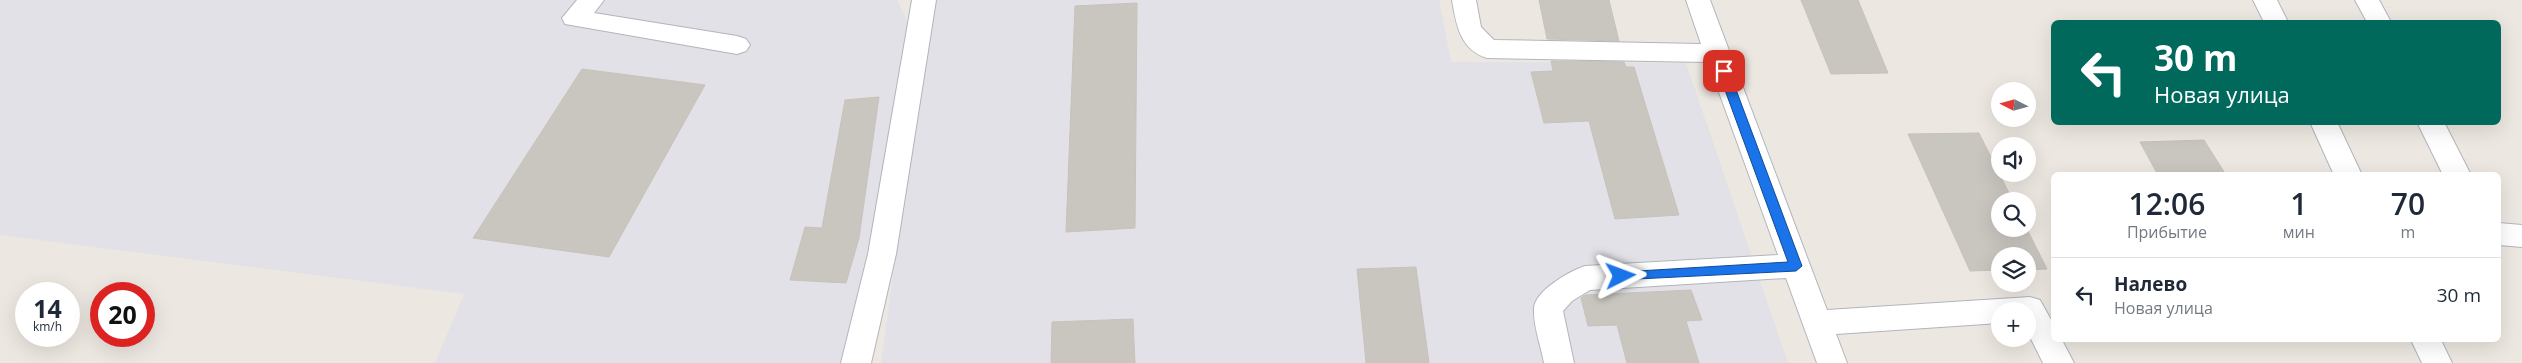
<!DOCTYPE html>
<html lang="ru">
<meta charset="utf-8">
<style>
:root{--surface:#fff;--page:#f6f6f7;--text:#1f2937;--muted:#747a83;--line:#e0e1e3}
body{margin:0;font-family:"Open Sans",sans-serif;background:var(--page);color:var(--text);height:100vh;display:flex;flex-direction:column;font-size:19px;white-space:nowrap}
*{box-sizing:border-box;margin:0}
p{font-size:16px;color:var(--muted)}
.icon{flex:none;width:28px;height:28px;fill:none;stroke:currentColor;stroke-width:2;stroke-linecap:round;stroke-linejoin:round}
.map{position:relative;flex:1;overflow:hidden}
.side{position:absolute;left:2051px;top:172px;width:450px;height:170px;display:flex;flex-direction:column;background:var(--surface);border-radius:8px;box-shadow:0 5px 20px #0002}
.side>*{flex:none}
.banner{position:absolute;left:2051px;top:20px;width:450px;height:105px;border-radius:8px;box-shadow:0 5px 20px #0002;background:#00695c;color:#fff;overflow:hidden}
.needle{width:32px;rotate:276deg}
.buttons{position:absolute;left:1991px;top:82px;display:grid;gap:10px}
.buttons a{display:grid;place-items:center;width:45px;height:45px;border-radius:50%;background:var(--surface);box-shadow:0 5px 20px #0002;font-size:25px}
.speed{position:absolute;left:15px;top:282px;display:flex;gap:10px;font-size:25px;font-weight:700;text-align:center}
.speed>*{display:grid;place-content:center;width:65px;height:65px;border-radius:50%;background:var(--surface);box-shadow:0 5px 20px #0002;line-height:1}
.speed small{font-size:12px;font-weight:400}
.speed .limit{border:8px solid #d22;background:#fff;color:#111}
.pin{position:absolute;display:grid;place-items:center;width:42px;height:42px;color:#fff;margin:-21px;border-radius:10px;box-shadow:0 2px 8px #0006}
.me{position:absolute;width:55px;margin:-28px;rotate:87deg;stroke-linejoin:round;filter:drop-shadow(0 0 4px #0008)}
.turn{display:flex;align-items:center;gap:18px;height:105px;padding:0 20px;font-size:22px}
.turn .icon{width:65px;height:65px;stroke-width:2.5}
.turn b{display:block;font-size:35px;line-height:42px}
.eta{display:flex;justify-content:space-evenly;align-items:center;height:85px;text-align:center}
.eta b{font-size:30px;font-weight:600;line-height:35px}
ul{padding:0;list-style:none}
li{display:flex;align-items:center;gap:15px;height:75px;padding:0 20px;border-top:1px solid var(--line)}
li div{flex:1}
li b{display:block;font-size:19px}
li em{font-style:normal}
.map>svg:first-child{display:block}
.industrial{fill:#e2e1e7}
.building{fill:#c9c5bf;stroke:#c9c2bb}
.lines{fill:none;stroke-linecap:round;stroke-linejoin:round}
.minor-casing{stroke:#b1b5bc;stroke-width:2}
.minor{fill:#fff;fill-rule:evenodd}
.route{fill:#1a73e8;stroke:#114b97}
</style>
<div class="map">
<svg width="2522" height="363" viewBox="0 0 2522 363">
<rect width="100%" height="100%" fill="#ede7e1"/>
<!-- industrial -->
<g class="industrial">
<path d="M0 0H897L913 32 847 363H435L464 294 0 235Z"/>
<path d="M931 0H1439L1451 62 1686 63 1788 363H881Z"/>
</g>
<!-- building -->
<g class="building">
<path d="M1539 0H1609L1619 41 1547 39Z"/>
<path d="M1801 0H1858L1888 73 1831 74Z"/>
<path d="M1137 3 1135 228 1066 232 1075 6Z"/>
<path d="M1551 61 1624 62 1626 67H1634L1679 215 1615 219 1589 121 1544 123 1531 72 1553 71Z"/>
<path d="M582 69 705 85 609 257 473 238Z"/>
<path d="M879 97 859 238 846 283 790 280 805 227 822 228 845 100Z"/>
<path d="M1979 133 2013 201H2000V229H2027L2047 269 2028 270V256H2000V270L1970 271 1908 134Z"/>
<path d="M2204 140 2226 175H2158L2140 142Z"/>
<path d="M1416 267 1429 363H1366L1357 269Z"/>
<path d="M1691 290 1702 320 1686 321 1699 363H1627L1617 325 1588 326 1581 298 1585 295Z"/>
<path d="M1133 319 1135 363H1051L1052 322Z"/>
</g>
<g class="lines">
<defs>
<g id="minor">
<path d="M577 0H604L594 13 737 36 746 39 750 45 746 51 737 54 565 24 562 18Z"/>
<path d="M912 0H936L896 254 871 363H841L868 254Z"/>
<path d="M1452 0H1476L1481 27 1494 40 1701 44 1686 0H1710L1827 310 2030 297 2040 300 2054 325V340H2062L2074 363H2043L2028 333V311H2000V323L1836 334 1847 363H1817L1786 278 1590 290 1572 301 1563 311 1574 363H1544C1541 346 1533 326 1534 309 1534 291 1570 271 1585 266L1778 255 1708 62 1487 58C1460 50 1456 24 1452 0Z"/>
<path d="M2253 0H2277L2288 22H2264Z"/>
<path d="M2355 0H2379L2391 22H2367Z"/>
<path d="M2310 122H2337L2362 175H2334Z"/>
<path d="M2417 122H2444L2471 175H2443Z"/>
<path d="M2499 223 2522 225V247L2499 245Z"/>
<path d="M2411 340H2441L2452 363H2422Z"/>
</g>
</defs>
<!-- minor casing -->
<use href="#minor" class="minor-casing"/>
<!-- minor -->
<use href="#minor" class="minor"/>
</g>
<!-- route -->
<path class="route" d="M1724 67 1729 71 1802 266 1796 271 1617 280V273L1621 272 1788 262 1718 71Z"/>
</svg>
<div class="buttons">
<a><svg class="needle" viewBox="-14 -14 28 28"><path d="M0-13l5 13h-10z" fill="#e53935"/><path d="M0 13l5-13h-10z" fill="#747a83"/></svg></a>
<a><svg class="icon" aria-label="sound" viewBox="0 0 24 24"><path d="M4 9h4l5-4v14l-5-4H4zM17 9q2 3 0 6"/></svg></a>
<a><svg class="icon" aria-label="search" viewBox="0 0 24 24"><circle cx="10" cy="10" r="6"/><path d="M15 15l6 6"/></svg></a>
<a><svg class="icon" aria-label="layers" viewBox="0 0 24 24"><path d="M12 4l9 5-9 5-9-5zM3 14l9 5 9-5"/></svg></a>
<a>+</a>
</div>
<div class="speed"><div>14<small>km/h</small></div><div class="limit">20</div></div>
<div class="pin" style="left:1724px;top:71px;background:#d93025"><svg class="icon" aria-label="arrive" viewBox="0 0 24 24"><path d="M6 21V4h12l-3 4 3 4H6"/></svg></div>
<svg class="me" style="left:1621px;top:276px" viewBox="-20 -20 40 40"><path d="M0-17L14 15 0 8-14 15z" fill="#1a73e8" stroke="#fff" stroke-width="4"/></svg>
<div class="banner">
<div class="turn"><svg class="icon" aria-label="left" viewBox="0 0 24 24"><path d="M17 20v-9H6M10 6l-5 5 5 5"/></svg><div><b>30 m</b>Новая улица</div></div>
</div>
<section class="side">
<div class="eta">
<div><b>12:06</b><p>Прибытие</p></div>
<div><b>1</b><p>мин</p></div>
<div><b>70</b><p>m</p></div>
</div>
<ul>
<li><svg class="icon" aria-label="left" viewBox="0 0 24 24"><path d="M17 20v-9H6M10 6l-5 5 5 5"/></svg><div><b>Налево</b><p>Новая улица</p></div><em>30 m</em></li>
</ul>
</section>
</div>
